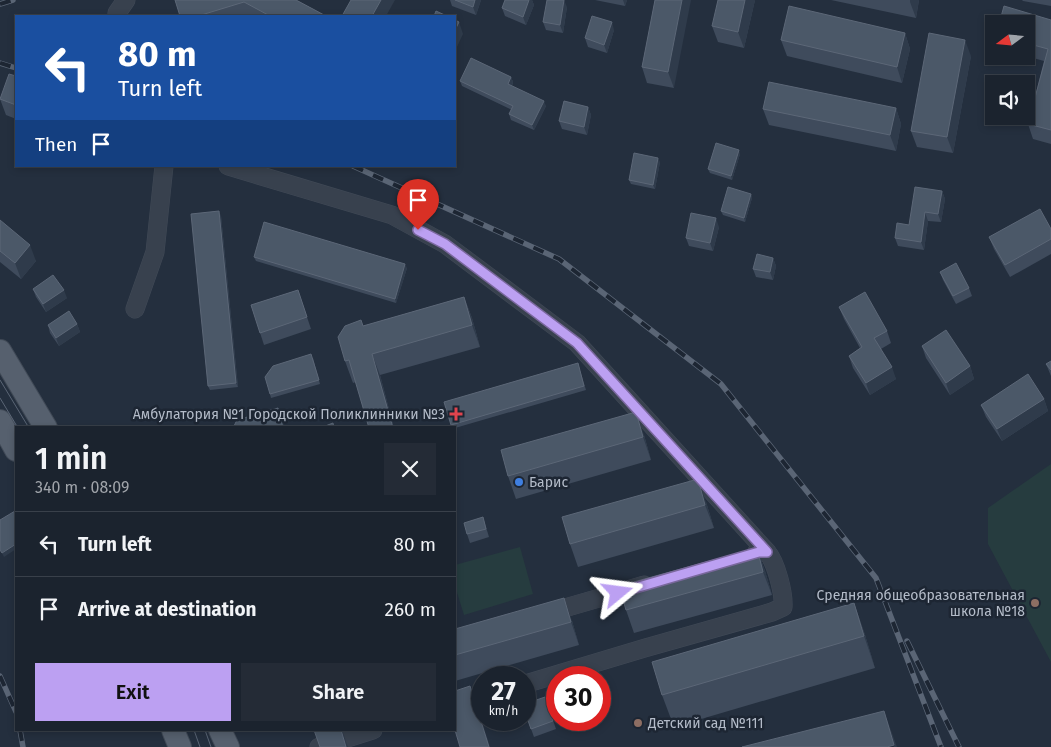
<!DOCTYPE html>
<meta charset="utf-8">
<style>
:root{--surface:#1b232e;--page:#242b36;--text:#f1f3f6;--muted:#a0a4aa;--line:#39404a;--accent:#bca0f2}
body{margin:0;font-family:"Fira Sans",sans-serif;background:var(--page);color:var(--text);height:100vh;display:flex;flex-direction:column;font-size:19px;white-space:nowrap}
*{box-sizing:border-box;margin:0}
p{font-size:16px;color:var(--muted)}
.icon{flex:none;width:28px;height:28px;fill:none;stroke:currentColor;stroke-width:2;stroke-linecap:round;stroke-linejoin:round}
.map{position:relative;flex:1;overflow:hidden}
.sheet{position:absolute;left:15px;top:426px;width:441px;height:305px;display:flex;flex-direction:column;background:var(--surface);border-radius:0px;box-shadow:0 2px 8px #0003,0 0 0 1px var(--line)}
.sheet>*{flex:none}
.guide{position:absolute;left:15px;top:15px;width:441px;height:152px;border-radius:0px;box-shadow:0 2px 8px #0003,0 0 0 1px var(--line);background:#1a4fa0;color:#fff;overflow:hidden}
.needle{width:32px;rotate:254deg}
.tools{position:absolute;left:985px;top:15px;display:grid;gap:10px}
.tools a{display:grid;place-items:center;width:50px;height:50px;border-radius:0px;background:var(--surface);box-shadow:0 2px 8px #0003,0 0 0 1px var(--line);font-size:25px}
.speed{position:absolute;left:471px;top:666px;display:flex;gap:10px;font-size:25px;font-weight:700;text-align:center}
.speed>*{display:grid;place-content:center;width:65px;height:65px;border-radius:50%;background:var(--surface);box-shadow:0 2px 8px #0003,0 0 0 1px var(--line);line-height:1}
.speed small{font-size:12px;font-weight:400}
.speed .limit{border:8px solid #d22;background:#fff;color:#111}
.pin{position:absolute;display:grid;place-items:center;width:42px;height:42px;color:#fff;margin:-51px -21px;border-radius:50% 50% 50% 0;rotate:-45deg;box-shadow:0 0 5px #0007}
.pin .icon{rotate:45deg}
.me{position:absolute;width:55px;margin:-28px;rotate:74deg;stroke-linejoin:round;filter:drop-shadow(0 0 4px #0008)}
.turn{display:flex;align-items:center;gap:18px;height:105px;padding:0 20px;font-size:22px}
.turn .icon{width:65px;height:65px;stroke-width:2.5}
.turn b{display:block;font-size:35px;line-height:42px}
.then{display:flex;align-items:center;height:48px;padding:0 20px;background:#0003;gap:10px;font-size:19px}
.round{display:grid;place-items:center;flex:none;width:52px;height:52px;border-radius:0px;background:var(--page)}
.overview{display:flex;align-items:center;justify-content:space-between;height:85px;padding:0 20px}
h1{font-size:30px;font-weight:600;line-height:38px}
.cta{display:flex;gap:10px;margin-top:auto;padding:10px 20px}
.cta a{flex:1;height:58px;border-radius:0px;background:var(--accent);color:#111;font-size:20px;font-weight:600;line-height:58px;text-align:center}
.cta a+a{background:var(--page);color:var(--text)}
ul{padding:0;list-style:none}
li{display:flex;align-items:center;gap:15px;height:65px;padding:0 20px;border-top:1px solid var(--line)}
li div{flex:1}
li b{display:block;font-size:19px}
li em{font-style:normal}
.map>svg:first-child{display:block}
.green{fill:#263c3f}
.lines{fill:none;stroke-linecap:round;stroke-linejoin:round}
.minor-casing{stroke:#414a57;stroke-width:19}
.major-casing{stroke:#414a57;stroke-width:24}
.minor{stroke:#38414e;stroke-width:18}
.major{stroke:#56606e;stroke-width:22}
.tram{stroke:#5a6575;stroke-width:1}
.rail-casing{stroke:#5a6575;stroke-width:5.5}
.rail{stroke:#1d2633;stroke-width:4;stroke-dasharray:11;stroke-linecap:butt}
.wall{fill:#3f4b5c}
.shaded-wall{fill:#2f3b4b}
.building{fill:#4b5868;stroke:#5c6777}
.route-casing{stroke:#7a689d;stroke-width:12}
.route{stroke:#bca0f2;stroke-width:9}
.health-dot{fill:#e0444e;stroke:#1d2633;stroke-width:2}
.shop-dot{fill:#3f7fe0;stroke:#1d2633;stroke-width:2}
.education-dot{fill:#8d6e63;stroke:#1d2633;stroke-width:2}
.labels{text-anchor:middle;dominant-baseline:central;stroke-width:5;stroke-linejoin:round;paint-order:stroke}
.poi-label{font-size:14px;fill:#b4bcc9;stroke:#1d2633;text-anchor:end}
</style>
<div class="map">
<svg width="1051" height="747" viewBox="0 0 1051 747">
<rect width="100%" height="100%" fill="#242f3e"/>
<!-- green -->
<g class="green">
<path d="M1051 464V662L988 544V508Z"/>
<path d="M520 547 533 594 464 615 455 586V565Z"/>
</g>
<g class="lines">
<defs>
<g id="minor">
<path d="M117 13 126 0"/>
<path d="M228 166 392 215 445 244 577 343 767 552"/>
<path d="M135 309 155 252 164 166"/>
<path d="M544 614 644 585"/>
<path d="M525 684 645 648 772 612 783 607C784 593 776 562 767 552L756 553"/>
<path d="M455 705 482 697"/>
<path d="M319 747 373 730"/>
</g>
<g id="major">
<path d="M0 351 46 428"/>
<path d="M0 421 16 450"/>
<path d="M173 730 180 747"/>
<path d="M220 730 228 747"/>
</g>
</defs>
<!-- minor casing -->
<use href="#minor" class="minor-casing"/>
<!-- major casing -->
<use href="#major" class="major-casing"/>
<!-- minor -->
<use href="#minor" class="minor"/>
<!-- major -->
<use href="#major" class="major"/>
<!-- tram -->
<g class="tram">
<path d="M0 380 29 428"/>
<path d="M0 398 18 428"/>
<path d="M194 730 200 747"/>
<path d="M205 730 211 747"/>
</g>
<defs>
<g id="rail">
<path d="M0 4 13 0"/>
<path d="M0 63 16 68"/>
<path d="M353 166 559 259 721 384 876 578 941 747"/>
<path d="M907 641 959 747"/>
<path d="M0 676 16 712"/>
<path d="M20 730 23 747"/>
</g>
</defs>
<!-- rail casing -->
<use href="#rail" class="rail-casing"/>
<!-- rail -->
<use href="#rail" class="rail"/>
</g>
<!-- wall -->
<g class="wall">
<path d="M175 0H296L326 16H180Z"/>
<path d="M450 0H481L476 15 452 6Z"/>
<path d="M505 0H532L534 5 526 25 505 16 502 8Z"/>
<path d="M595 0H627L625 6Z"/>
<path d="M655 0 674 88 647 83 642 67Z"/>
<path d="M755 0 744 48 718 42 712 26Z"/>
<path d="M831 0H919L916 18Z"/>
<path d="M1022 0H1051V6L1023 1Z"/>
<path d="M567 7 563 33 546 30 543 22Z"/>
<path d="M1051 20V144L1033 139 1028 124 1044 61 1026 56V24Z"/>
<path d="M614 30 607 53 588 47 585 38Z"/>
<path d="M905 33 910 49 902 83 787 56 781 40Z"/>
<path d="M971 56 953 153 917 147 911 131Z"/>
<path d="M16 76V119L6 115 0 99Z"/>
<path d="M511 77 513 82 512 86 546 106 534 130 511 120 509 114 512 110 462 86 460 81Z"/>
<path d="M588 107 591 115 587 135 562 129 559 121Z"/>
<path d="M896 108 901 124 896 151 769 125 763 109Z"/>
<path d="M740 154 732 180 710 173 708 169Z"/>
<path d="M660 162 655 189 631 184 629 180Z"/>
<path d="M942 191 945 199 941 222 928 221 924 250 898 246 895 238 909 225Z"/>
<path d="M751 194 752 198 745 222 723 215 721 211Z"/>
<path d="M221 216 238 387 210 390 208 386Z"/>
<path d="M0 220 36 261 21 279 0 262Z"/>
<path d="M719 227 713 251 689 246 686 238Z"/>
<path d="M1051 229V254L1010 277 994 249 989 237Z"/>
<path d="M254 257 407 268 396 303 256 261Z"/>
<path d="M773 258 776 266 773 280 756 277 753 269Z"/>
<path d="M940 272 969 288 972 296 956 304 943 280Z"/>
<path d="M33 289 67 298 46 312 36 297Z"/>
<path d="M298 290 311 329 264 345 251 305Z"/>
<path d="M464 297 472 318 480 347 380 375 394 428H369L356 382 353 383 345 361 363 326Z"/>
<path d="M839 307 887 331 891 343 881 349 896 379 870 395 853 368 849 356 860 348 844 319Z"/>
<path d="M77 324 80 332 59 346 50 333 48 325Z"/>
<path d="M922 346 970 366 974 379 950 395 926 358Z"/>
<path d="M313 358 320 384 271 398 270 394Z"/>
<path d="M1051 361V376L1046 364Z"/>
<path d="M579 367 586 390 455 428H452L451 425Z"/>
<path d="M1044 399 1048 411 1002 441 986 417 981 405Z"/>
<path d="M644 435 651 460 516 499 508 476Z"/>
<path d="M706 502 714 528 578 567 570 544Z"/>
<path d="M483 517 489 537 470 543 467 534Z"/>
<path d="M757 548 765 571 772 595 634 633 626 610Z"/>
<path d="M854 603 865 635 875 668 674 727 662 695Z"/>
<path d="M572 621 579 645 455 681V629Z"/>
<path d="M545 697 556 729 534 737 525 712Z"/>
</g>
<!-- shaded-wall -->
<g class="shaded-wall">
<path d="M381 0H395L386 16H372Z"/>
<path d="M475 0H481L476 15 473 7Z"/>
<path d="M529 0H532L534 5 526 25 523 17Z"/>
<path d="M564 0 567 7 563 33 560 25Z"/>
<path d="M623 0H627L625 6Z"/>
<path d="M682 0H691L674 88 668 72Z"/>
<path d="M745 0H755L744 48 738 32Z"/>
<path d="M910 0H919L916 18 910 2Z"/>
<path d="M459 22 463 34 455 51V30Z"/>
<path d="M612 22 614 30 607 53 604 45Z"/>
<path d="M905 33 910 49 902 83 897 67Z"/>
<path d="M965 40 971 56 953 153 947 137Z"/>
<path d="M511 77 513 82 510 90 508 84Z"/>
<path d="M544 101 546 106 534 130 532 125Z"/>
<path d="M588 107 591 115 587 135 584 127Z"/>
<path d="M896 108 901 124 896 151 890 135Z"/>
<path d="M739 150 740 154 732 180 731 176Z"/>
<path d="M658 158 660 162 655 189 653 185Z"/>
<path d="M942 191 945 199 941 222 938 214Z"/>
<path d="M751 194 752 198 745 222 744 218Z"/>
<path d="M219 211 221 216 238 387 236 383Z"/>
<path d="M925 212 928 221 924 250 921 242Z"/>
<path d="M716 218 719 227 713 251 710 243Z"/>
<path d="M30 245 36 261 21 279 15 263Z"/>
<path d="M773 258 776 266 773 280 770 272Z"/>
<path d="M405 264 407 268 396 303 395 299Z"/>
<path d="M64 290 67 298 46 312 43 304Z"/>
<path d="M464 297 472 318 480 347 472 325Z"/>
<path d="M77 324 80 332 59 346 56 338Z"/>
<path d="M372 354 380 375 394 428H393Z"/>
<path d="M970 366 974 379 950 395 946 383Z"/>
<path d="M892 367 896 379 870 395 866 383Z"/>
<path d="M1044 399 1048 411 1002 441 997 429Z"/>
<path d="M278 408 285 428H283Z"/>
<path d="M636 412 644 435 651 460 643 437Z"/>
<path d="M698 479 706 502 714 528 705 505Z"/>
<path d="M16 544V549L4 557 2 553Z"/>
<path d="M757 548 765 571 772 595 763 572Z"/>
<path d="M564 598 572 621 579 645 571 622Z"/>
<path d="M854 603 865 635 875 668 864 636Z"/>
<path d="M470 686 478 709 490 747H489Z"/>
<path d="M884 711 897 747H894Z"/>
<path d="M341 730H342L348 747H346Z"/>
</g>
<!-- building -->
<g class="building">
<path d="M175 0H296L326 16H270L244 2 198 16H180Z"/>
<path d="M351 0H381L372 16H342Z"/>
<path d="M455 0H475L473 7Z"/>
<path d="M505 0H529L523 17 502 8Z"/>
<path d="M547 0H564L560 25 543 22Z"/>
<path d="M655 0H682L668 72 642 67Z"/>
<path d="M718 0H745L738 32 712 26Z"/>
<path d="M789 6 905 33 897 67 781 40Z"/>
<path d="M1004 6 1051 20V130L1028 124 1048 49 1026 43V24H999Z"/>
<path d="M436 11 447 16H434Z"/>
<path d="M592 16 612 22 604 45 585 38Z"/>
<path d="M455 20 459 22 455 30Z"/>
<path d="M929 33 965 40 947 137 911 131Z"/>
<path d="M471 58 511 77 508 84 544 101 532 125 509 114 513 106 460 81Z"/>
<path d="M9 74 16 76V105L0 99Z"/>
<path d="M769 82 896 108 890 135 763 109Z"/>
<path d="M564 101 588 107 584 127 559 121Z"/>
<path d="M716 143 739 150 731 176 708 169Z"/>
<path d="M634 153 658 158 653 185 629 180Z"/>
<path d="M728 187 751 194 744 218 721 211Z"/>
<path d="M915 187 942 191 938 214 925 212 921 242 895 238 897 223 909 225Z"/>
<path d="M1040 209 1051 229V239L1005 265 989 237Z"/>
<path d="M219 211 236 383 208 386 191 214Z"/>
<path d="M691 213 716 218 710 243 686 238Z"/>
<path d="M0 220 30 245 15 263 0 251Z"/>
<path d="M264 222 405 264 395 299 254 257Z"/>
<path d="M757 254 773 258 770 272 753 269Z"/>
<path d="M956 263 969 288 953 296 940 272Z"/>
<path d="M53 275 64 290 43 304 33 289Z"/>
<path d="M298 290 307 317 260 333 251 305Z"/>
<path d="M865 292 887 331 874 338 892 367 866 383 849 356 862 347 839 307Z"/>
<path d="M464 297 472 325 372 354 393 428H369L349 360 345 361 338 337 345 326 361 320 363 326Z"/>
<path d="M69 311 77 324 56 338 48 325Z"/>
<path d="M946 330 970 366 946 383 922 346Z"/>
<path d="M311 354 319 380 270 394 265 377 273 366Z"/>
<path d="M1051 361V370L1046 364Z"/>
<path d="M578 363 584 386 451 425 444 402Z"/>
<path d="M1028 374 1044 399 997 429 981 405Z"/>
<path d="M278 408 283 428H233L237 420Z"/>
<path d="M636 412 643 437 508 476 501 450Z"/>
<path d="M333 423 334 428H320Z"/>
<path d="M698 479 705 505 570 544 562 517Z"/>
<path d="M15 511 16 513V544L2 553 0 550V520Z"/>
<path d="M483 517 486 529 467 534 464 523Z"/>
<path d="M757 548 763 572 626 610 619 586Z"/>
<path d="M564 598 571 622 455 655V629Z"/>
<path d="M854 603 864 636 662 695 652 662Z"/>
<path d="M470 686 489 747H460L455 730V691Z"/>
<path d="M545 697 553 721 531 729 525 712V704Z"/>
<path d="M884 711 894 745 887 747H742Z"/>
<path d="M314 730H341L346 747H320Z"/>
</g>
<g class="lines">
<defs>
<path id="route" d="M418 230 445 244 577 343 767 552H759L618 593"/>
</defs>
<!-- route casing -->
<use href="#route" class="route-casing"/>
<!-- route -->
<use href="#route" class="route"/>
</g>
<!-- markers -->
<path class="health-dot" d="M453.5 406.5h5v5h5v5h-5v5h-5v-5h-5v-5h5z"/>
<circle class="shop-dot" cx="519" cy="482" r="5"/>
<g class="education-dot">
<circle cx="1035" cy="603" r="5"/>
<circle cx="638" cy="723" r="5"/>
</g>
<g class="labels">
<!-- poi labels -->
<g class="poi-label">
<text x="445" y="414">Амбулатория №1 Городской Поликлинники №3</text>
<text x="529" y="482" text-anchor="start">Барис</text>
<text x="1025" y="595">Средняя общеобразовательная<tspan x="1025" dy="16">школа №18</tspan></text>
<text x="648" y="723" text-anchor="start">Детский сад №111</text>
</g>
</g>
</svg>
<div class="tools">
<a><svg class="needle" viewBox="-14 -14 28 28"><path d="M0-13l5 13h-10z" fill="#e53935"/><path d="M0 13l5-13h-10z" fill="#a0a4aa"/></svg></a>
<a><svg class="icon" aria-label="sound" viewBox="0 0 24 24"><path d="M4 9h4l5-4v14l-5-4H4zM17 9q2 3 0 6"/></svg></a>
</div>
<div class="speed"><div>27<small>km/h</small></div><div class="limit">30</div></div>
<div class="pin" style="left:418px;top:230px;background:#d93025"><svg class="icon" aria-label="arrive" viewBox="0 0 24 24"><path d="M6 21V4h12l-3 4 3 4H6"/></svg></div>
<svg class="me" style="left:618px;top:593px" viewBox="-20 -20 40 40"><path d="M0-17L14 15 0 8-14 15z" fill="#bca0f2" stroke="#fff" stroke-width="4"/></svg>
<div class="guide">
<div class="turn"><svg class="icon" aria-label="left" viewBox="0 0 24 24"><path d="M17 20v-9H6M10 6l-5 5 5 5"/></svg><div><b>80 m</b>Turn left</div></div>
<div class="then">Then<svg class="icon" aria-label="arrive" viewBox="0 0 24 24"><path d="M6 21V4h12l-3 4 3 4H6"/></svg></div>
</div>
<section class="sheet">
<div class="overview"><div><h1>1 min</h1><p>340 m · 08:09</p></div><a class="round"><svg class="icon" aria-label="close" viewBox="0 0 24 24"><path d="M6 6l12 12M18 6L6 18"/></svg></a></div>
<ul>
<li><svg class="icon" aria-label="left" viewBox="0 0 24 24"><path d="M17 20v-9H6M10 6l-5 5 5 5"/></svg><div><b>Turn left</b></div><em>80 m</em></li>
<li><svg class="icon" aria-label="arrive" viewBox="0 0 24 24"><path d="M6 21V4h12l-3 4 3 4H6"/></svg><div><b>Arrive at destination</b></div><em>260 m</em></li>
</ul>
<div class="cta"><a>Exit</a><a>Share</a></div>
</section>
</div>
